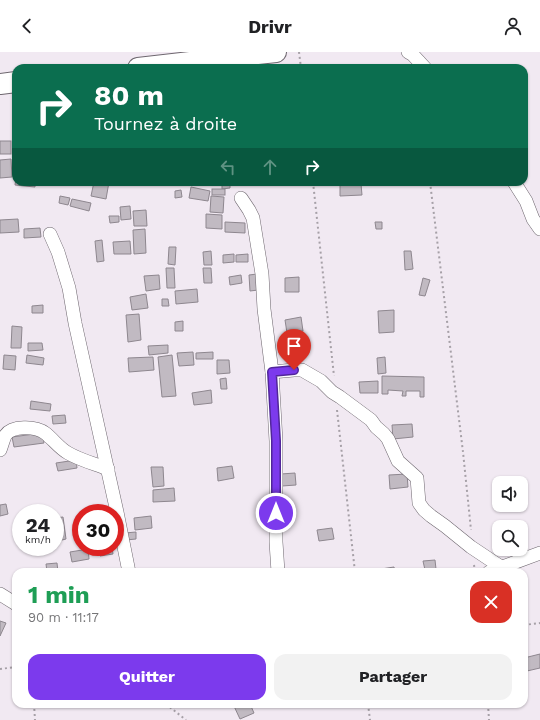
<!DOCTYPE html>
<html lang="fr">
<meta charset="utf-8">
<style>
:root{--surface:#fff;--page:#f2f2f2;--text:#202124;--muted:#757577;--accent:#7c3aed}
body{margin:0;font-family:"Work Sans",sans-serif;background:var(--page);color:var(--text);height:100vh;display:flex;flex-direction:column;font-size:15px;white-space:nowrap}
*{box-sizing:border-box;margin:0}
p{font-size:13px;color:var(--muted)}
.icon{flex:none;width:22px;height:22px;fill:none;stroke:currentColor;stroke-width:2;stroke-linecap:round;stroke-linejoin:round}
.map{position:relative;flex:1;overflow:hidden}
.panel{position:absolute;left:12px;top:516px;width:516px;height:140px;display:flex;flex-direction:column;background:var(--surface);border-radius:12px;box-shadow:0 1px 3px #0004}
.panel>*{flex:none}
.top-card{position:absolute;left:12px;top:12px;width:516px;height:122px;border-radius:12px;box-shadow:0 1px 3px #0004;background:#0b6e4f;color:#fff;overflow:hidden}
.buttons{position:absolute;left:492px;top:424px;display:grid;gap:8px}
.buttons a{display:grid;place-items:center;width:36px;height:36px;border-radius:8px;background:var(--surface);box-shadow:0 1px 3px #0004;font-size:20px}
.speed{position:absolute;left:12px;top:452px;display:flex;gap:8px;font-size:20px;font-weight:700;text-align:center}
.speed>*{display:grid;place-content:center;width:52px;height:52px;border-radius:50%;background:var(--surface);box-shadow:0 1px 3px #0004;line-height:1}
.speed small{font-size:10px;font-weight:400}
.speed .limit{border:6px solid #d22;background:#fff;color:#111}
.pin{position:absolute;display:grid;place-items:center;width:34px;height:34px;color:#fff;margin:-41px -17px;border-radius:50% 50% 50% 0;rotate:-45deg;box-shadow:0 0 4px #0007}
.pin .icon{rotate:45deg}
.me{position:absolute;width:44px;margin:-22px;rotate:0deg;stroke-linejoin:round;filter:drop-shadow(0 0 3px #0008)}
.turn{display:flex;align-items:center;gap:14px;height:84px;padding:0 16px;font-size:18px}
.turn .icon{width:52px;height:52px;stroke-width:2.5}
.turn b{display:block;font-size:28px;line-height:34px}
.lanes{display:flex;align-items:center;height:38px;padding:0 16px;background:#0003;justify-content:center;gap:20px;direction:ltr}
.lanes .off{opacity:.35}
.round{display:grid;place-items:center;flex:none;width:42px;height:42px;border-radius:12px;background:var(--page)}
.headline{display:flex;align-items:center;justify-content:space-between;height:68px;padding:0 16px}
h1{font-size:24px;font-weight:700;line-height:30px;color:#1e9e55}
.primary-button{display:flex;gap:8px;margin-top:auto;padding:8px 16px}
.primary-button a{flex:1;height:46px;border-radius:12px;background:var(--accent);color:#fff;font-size:16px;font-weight:700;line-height:46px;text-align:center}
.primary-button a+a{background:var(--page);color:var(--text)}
header{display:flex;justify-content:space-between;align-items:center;height:52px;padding:0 16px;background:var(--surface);font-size:18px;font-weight:700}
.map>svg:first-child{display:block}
.building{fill:#c1bac2;stroke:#8e878f}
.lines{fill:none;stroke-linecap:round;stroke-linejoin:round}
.minor-casing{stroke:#6e676f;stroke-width:14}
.primary-casing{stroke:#6e676f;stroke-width:22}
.path{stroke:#a6a0a7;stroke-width:2;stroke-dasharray:2 3;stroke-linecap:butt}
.minor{stroke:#fff;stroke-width:13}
.primary{stroke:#fff;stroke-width:20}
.route-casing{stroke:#51269a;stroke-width:10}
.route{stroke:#7c3aed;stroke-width:7}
</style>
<header><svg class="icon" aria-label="back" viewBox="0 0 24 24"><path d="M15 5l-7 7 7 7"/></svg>Drivr<svg class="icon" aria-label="person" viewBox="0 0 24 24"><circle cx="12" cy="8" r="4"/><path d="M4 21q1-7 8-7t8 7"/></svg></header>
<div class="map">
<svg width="540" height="668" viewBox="0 0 540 668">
<rect width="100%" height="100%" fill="#f1e9f2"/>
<!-- building -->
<g class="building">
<rect x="0" y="89" width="11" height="13"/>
<path d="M11 107 12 125 0 126V108Z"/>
<path d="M16 126V130H35V135L15 133Z"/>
<path d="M94 130H109L106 147 91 144Z"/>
<path d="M222 130H230V136L222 137Z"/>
<path d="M361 132 362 143 340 144V133Z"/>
<path d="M191 135 210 139 208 149 189 146Z"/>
<rect x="212" y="137" width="13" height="6"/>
<path d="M181 138 182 145 175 146V139Z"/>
<path d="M60 144 70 146 68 153 59 151Z"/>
<path d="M211 144 224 145 223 161 210 160Z"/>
<path d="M72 147 91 151 89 159 70 154Z"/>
<path d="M130 154 131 167 121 168 120 155Z"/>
<path d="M146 158 147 174H134L133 159Z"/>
<path d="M206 162 222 163V177L206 176Z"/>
<path d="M109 164H119V170L110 171Z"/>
<path d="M18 167 19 180 0 181V168Z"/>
<path d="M225 170 245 171V181L225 180Z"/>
<path d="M375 170H382V177H376Z"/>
<path d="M40 176 41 185 24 186V177Z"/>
<path d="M145 177 146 201 134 202 133 178Z"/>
<path d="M102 188 104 209 97 210 95 189Z"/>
<path d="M130 189 131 202H114L113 190Z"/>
<path d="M169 195H176L175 213 168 212Z"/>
<path d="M211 199 212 213H204L203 200Z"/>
<path d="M404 199H411L413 217 405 218Z"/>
<path d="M234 202V210L223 211V203Z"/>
<path d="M248 202V210H236V203Z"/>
<path d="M166 216H174L175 236H167Z"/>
<path d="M203 216H211L212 231H204Z"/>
<path d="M257 222 258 238 250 239 249 223Z"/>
<path d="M159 223 160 237 146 239 144 224Z"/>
<path d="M241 223 242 231 230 233 229 225Z"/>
<path d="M299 225V240H285V226Z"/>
<path d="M423 226 430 228 425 244 419 243Z"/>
<path d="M197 237 198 250 176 252 175 239Z"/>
<path d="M146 242 148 256 132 258 130 245Z"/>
<path d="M162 247H168L169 254H162Z"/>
<path d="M43 253V261H32V254Z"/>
<path d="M394 258V280L379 281 378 259Z"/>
<path d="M139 262 141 288 128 290 126 263Z"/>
<path d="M301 265 303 279 287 281 285 268Z"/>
<path d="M183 269V279H175V270Z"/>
<path d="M12 274 22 275 21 296H11Z"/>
<path d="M302 281 304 295 291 297 289 283Z"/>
<path d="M28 291H42L43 298 28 299Z"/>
<path d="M168 293V301L149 303 148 294Z"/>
<path d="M193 300 194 313 179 314 177 301Z"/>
<path d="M213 300V307H196V301Z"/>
<path d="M4 303 16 304 15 318 3 317Z"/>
<path d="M27 303 44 306 43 313 26 311Z"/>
<path d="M172 303 176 344 162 345 158 305Z"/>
<path d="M153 305 154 318 129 320 128 306Z"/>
<path d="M385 305 386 321 378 322 377 306Z"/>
<path d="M217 308H229L230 321 217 322Z"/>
<path d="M382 324 424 325V345H420V339H406V344H402L403 339 388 338V342H382Z"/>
<path d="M226 326 227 337H221L220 327Z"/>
<path d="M378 329V341H360L359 330Z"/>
<path d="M211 338 212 351 194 353 192 341Z"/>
<path d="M31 349 51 352 50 359 30 357Z"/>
<path d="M65 363 66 371 53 372 52 364Z"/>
<path d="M412 372 413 385 393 387 392 373Z"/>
<path d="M42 381 44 391 14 395 12 385Z"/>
<path d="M76 408 77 416 58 419 56 411Z"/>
<path d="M232 414 234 426 218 429 217 416Z"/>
<path d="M151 415H163L164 434 153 435Z"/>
<path d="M295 421 296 433 282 434 281 422Z"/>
<path d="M407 422 408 435 390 437 389 423Z"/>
<path d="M174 436 175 449 153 450V438Z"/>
<path d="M6 452 8 462 0 464V453Z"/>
<path d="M151 464 152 476 135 478 134 466Z"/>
<path d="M63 465 66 487 58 489 55 473V466Z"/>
<path d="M332 476 334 487 319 489 317 478Z"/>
<path d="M136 480V487L126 488 125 481Z"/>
<path d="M521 485H522L525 499 516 501 515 497H521Z"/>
<path d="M99 495H112L113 502 100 504Z"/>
<path d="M88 497 89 507 72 510 70 500Z"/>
<path d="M435 508 436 517 425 518 423 509Z"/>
<path d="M57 511 58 520H47L46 512Z"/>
<path d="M394 515 395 520H382L381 517Z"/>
<path d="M0 569 6 571 0 584Z"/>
<path d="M540 602V616L527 619 524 606Z"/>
<path d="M233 652H250L254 661 240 667Z"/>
</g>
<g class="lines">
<defs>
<g id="minor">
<path d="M408 0 413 3 425 16"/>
<path d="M514 130 526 149 533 167 540 177"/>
<path d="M241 146 249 158 253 166 262 222 264 257 272 320 276 389V490L278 520"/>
<path d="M50 182 58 200 69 236 75 271 117 460 129 520"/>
<path d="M272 320 294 318H302L321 329 332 340 340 345 371 368 376 375 384 382 388 387 398 409 417 426 419 451 424 458 431 464 445 474 471 495 501 515"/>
<path d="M0 398C2 394 3 388 5 384 11 373 36 374 45 381 53 387 59 396 68 401 80 408 95 412 108 417"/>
<path d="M489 520 540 501"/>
<path d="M0 542 16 552"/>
</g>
<g id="primary">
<path d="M138 16 276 0"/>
<path d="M0 32 16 30"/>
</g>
</defs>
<!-- minor casing -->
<use href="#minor" class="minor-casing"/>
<!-- primary casing -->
<use href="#primary" class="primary-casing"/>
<!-- path -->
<g class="path">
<path d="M299 0 301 16"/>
<path d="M313 130 334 324"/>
<path d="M430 130 463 400 471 478"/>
<path d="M337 358 355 520"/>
<path d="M474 513 475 520"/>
<path d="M524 573 540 571"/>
<path d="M0 617 16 615"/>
<path d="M34 652 35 668"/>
<path d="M166 652 186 668"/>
<path d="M368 652 370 668"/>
<path d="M488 652 489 668"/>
</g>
<!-- minor -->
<use href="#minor" class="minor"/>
<!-- primary -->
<use href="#primary" class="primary"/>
</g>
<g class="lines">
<defs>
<path id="route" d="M276 461V389L272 320 294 318"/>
</defs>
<!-- route casing -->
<use href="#route" class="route-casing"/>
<!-- route -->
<use href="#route" class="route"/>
</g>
</svg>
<div class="buttons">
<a><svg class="icon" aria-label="sound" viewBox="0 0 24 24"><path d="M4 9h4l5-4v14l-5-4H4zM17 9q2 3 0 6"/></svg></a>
<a><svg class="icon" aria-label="search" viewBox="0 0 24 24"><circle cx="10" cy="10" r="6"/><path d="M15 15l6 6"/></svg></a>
</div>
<div class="speed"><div>24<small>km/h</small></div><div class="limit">30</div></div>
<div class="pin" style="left:294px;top:318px;background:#d93025"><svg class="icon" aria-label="arrive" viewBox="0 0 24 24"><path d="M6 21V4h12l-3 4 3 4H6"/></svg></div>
<svg class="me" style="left:276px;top:461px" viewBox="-20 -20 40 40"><circle r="17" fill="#7c3aed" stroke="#fff" stroke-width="3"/><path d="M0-11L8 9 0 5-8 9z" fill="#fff"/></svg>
<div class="top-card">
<div class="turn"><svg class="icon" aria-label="right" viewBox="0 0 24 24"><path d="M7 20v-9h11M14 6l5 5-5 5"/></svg><div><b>80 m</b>Tournez à droite</div></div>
<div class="lanes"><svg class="icon off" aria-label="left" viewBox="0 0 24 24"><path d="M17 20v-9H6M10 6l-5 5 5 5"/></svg><svg class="icon off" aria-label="ahead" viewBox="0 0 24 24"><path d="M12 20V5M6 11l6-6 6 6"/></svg><svg class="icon" aria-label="right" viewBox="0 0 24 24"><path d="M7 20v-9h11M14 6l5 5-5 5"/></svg></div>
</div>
<section class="panel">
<div class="headline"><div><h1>1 min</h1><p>90 m · 11:17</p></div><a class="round" style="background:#d93025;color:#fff"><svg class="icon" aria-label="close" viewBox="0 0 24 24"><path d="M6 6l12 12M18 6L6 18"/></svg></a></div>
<div class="primary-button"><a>Quitter</a><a>Partager</a></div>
</section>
</div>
